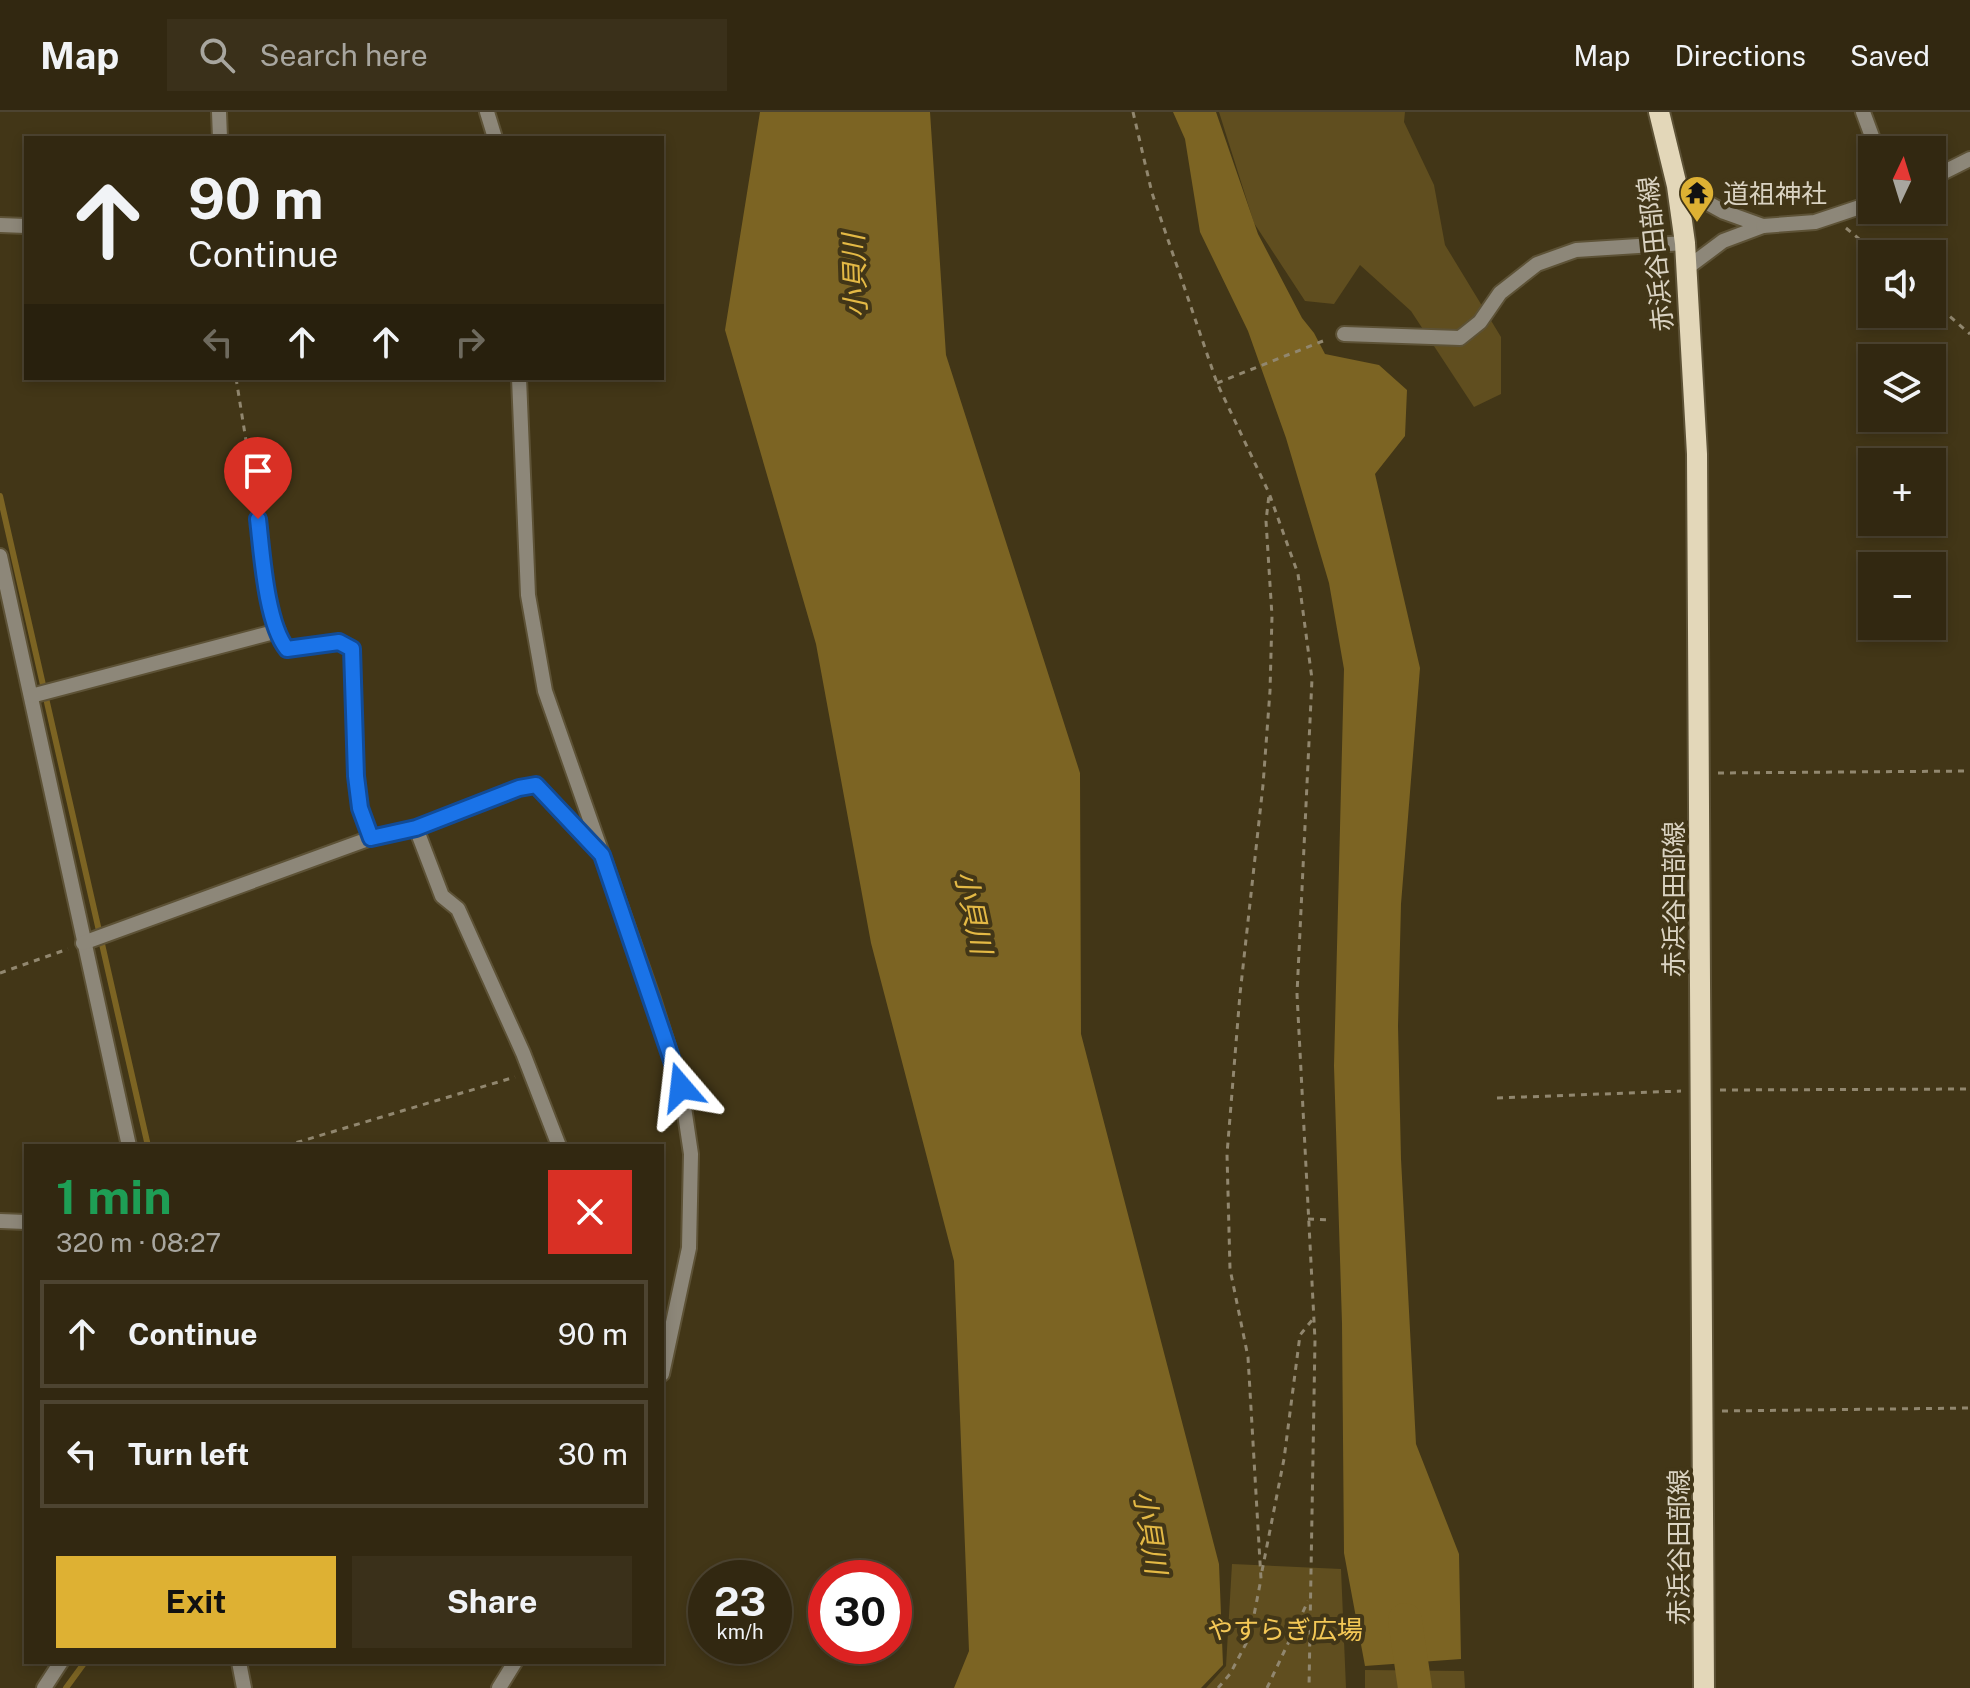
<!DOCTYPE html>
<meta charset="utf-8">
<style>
:root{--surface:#322811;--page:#3a301a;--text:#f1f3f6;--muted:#a8a69f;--line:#4d4431;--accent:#deb133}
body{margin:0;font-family:"Public Sans","Noto Sans JP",sans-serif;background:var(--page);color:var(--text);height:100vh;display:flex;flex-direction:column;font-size:30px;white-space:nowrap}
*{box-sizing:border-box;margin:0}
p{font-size:26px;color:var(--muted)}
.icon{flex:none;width:44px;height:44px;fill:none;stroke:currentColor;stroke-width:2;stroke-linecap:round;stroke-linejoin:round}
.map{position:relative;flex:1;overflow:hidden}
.drawer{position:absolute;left:24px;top:1032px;width:640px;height:520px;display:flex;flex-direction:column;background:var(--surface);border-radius:0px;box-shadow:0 4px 12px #0003,0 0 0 2px var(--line)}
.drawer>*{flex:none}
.banner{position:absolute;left:24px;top:24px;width:640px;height:244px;border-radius:0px;box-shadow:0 4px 12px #0003,0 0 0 2px var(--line);background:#322811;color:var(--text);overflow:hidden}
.needle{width:52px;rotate:4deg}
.tools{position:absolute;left:1858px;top:24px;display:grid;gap:16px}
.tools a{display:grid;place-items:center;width:88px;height:88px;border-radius:0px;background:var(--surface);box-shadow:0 4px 12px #0003,0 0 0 2px var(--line);font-size:40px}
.speed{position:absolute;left:688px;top:1448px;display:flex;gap:16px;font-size:40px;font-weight:700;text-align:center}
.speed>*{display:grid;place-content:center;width:104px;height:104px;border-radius:50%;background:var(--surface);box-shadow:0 4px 12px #0003,0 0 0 2px var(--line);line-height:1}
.speed small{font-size:20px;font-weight:400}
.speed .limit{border:12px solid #d22;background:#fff;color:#111}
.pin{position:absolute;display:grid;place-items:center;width:68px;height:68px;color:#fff;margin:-82px -34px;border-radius:50% 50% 50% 0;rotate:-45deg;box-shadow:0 0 8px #0007}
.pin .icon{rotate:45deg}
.me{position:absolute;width:88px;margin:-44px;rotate:343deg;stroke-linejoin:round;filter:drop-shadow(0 0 6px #0008)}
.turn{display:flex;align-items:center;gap:28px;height:168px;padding:0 32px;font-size:36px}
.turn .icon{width:104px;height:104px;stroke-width:2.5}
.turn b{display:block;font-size:56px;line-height:68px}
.lanes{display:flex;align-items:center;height:76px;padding:0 32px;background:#0003;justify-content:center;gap:40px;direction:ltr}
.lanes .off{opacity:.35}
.round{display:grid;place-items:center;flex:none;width:84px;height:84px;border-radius:0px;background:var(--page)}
.overview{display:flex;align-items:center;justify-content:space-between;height:136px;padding:0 32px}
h1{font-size:48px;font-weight:700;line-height:60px;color:#1e9e55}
.button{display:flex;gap:16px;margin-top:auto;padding:16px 32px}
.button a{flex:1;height:92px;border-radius:0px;background:var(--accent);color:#111;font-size:32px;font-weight:700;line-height:92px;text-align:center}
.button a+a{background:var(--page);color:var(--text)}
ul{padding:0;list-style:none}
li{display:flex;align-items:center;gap:24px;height:108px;margin:0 16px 12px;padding:0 16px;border:4px solid var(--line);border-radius:0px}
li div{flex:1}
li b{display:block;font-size:30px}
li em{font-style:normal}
header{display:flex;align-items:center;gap:48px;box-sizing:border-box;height:112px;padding:0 40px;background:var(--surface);border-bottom:2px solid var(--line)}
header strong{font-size:38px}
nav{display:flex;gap:44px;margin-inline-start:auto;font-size:28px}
.search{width:560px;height:72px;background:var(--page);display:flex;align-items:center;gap:20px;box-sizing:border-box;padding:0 28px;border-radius:0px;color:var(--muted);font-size:30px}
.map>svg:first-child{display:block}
.green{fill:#604e1f}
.water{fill:#7c6423}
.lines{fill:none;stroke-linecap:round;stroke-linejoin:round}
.stream{stroke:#7c6423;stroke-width:6}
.river{stroke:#7c6423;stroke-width:34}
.minor-casing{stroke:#5d5236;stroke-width:18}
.major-casing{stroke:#5d5236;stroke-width:24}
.path{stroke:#91876f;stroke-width:3;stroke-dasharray:6 6;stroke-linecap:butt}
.minor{stroke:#8d8779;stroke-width:14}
.major{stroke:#e3d7b9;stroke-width:20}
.route-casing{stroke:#114b97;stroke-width:20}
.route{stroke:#1a73e8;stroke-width:14}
.labels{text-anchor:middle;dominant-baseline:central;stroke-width:8;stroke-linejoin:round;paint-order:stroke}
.poi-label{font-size:26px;fill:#dad3c2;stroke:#423617;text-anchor:start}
.street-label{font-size:26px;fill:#dad3c2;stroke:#423617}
.park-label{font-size:26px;fill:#f4c856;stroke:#423617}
.water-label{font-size:28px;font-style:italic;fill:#e4b945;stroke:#423617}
</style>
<header>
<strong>Map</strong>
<div class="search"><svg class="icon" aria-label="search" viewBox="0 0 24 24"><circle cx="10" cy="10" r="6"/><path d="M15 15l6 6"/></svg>Search here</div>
<nav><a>Map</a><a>Directions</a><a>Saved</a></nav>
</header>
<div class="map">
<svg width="1970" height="1576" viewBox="0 0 1970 1576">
<rect width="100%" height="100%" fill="#423617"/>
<!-- green -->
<g class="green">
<path d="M1219 0H1405L1404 10 1434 73 1445 133 1501 225V282L1474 295 1411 199 1360 153 1334 192 1305 189 1254 111Z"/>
<path d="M1232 1452 1341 1457 1346 1576H1206L1226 1554Z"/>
<path d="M1365 1558 1464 1559 1465 1576H1365Z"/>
</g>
<!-- water -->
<g class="water">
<path d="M760 0H930L946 243 1080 661 1081 922 1219 1452 1223 1553 1201 1576H954L969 1539 954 1149 871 831 816 532 725 218Z"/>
<path d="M1173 0H1216L1258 122 1302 206 1314 221 1325 242 1379 253 1407 278 1405 324 1375 362 1420 556 1401 792 1398 914 1401 1047 1416 1332 1459 1442 1461 1547 1365 1554 1344 1441 1342 1211 1334 954 1344 557 1329 471 1286 326 1248 219 1200 120 1185 27Z"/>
</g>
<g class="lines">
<!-- stream -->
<g class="stream">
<path d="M0 384 148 1034"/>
<path d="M66 1576 85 1550"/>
</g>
<!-- river -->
<path class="river" d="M1405 1508 1415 1576"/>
<defs>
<g id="minor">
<path d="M219 0 220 26"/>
<path d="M487 0 495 26"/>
<path d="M1863 0 1877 38"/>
<path d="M1932 66 1970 47"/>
<path d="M1677 74 1724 100 1763 114 1723 129 1687 156"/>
<path d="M0 113 26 114"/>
<path d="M1763 114 1815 110 1872 91"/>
<path d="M1344 222 1460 226 1480 210 1500 181 1537 152 1576 138 1685 131"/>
<path d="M519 266 528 483 545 579 653 887 681 975 691 1042 689 1136 662 1262"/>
<path d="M258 407C262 441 266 511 287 537L339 530 352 537 356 664 360 696 371 726"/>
<path d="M0 444 129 1034"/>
<path d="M31 584 278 519"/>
<path d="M416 716 442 784 458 797 523 941 559 1034"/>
<path d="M83 831 371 726 416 716 519 676 536 673 599 739"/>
<path d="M0 1109 26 1110"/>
<path d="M239 1550 244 1576"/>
<path d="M44 1576 61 1550"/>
<path d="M499 1576 515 1550"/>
</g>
<path id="major" d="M1659 0 1677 74 1685 131 1697 342 1704 1576"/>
</defs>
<!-- minor casing -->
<use href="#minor" class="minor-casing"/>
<!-- major casing -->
<use href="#major" class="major-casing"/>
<!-- path -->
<g class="path">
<path d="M1133 0 1152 81 1217 271 1269 381 1298 462 1312 567 1297 882 1315 1228 1309 1576"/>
<path d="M1846 116 1877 142"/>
<path d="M1932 189 1970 222"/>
<path d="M236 266 256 391"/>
<path d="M1217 271 1328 227"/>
<path d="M1718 661 1970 659"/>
<path d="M0 861 68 837"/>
<path d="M1720 978 1970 977"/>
<path d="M1497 986 1681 979"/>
<path d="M285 1034 515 965"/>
<path d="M1308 1107 1329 1108"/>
<path d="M1722 1299 1970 1296"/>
<path d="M1262 1459 1284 1347 1300 1223 1313 1207"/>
<path d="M1218 1576 1230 1562 1250 1524 1261 1467 1248 1245 1230 1157 1227 1042 1240 882 1263 673 1270 579 1272 504 1266 409 1269 383"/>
<path d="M1267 1576 1308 1489"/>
</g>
<!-- minor -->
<use href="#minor" class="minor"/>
<!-- major -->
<use href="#major" class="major"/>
</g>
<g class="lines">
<defs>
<path id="route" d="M258 407C262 441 266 511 287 537L339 530 352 537 356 664 360 696 371 726 416 716 519 676 536 673 602 743 681 975"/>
</defs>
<!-- route casing -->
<use href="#route" class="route-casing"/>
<!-- route -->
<use href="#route" class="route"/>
</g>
<!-- icons -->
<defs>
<symbol id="temple-pin" viewBox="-11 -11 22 30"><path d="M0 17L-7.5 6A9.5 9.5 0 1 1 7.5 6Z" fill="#deb133" stroke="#423617"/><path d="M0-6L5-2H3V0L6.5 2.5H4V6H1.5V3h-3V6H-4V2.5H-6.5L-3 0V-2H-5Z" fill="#111"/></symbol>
</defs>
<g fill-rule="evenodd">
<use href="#temple-pin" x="1677" y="61" width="40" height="54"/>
</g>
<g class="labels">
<!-- poi labels -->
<g class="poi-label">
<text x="1723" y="81">道祖神社</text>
</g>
<!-- street labels -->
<g class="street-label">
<text transform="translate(1655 142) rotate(-96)">赤浜谷田部線</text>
<text transform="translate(1673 787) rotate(-90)">赤浜谷田部線</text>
<text transform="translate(1678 1435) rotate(-90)">赤浜谷田部線</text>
</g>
<!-- park labels -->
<g class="park-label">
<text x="1285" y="1517">やすらぎ広場</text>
</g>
<!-- water labels -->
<g class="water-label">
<text transform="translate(854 164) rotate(-92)">小貝川</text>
<text transform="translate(974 800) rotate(78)">小貝川</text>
<text transform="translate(1151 1420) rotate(81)">小貝川</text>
</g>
</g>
</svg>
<div class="tools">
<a><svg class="needle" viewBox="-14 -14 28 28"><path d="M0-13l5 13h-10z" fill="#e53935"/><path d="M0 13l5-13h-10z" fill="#a8a69f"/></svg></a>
<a><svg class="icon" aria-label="sound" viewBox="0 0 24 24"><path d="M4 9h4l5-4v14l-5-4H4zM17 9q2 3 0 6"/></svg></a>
<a><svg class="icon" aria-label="layers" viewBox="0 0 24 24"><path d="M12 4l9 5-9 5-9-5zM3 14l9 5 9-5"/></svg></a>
<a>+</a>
<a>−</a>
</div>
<div class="speed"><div>23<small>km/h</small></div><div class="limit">30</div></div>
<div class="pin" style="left:258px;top:407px;background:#d93025"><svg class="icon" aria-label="arrive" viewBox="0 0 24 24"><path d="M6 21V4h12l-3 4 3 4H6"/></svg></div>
<svg class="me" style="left:681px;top:975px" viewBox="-20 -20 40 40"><path d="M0-17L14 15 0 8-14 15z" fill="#1a73e8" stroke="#fff" stroke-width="4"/></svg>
<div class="banner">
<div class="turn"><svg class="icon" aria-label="ahead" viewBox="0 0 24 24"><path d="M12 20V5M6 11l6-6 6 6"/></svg><div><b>90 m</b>Continue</div></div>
<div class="lanes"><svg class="icon off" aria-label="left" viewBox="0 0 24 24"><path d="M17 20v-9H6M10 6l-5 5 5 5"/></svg><svg class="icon" aria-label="ahead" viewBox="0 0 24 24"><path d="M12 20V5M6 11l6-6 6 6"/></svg><svg class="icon" aria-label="ahead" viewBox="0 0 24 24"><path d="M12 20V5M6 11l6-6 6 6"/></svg><svg class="icon off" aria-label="right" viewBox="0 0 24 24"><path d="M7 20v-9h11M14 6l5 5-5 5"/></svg></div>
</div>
<section class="drawer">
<div class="overview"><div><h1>1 min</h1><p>320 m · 08:27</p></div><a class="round" style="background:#d93025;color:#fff"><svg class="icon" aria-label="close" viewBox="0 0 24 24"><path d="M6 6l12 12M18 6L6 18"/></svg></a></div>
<ul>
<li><svg class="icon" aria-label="ahead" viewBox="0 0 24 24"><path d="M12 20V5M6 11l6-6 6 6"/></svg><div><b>Continue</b></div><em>90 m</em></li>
<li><svg class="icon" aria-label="left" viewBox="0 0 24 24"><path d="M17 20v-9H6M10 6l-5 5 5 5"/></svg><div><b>Turn left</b></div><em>30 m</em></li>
</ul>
<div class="button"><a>Exit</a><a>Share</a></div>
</section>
</div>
